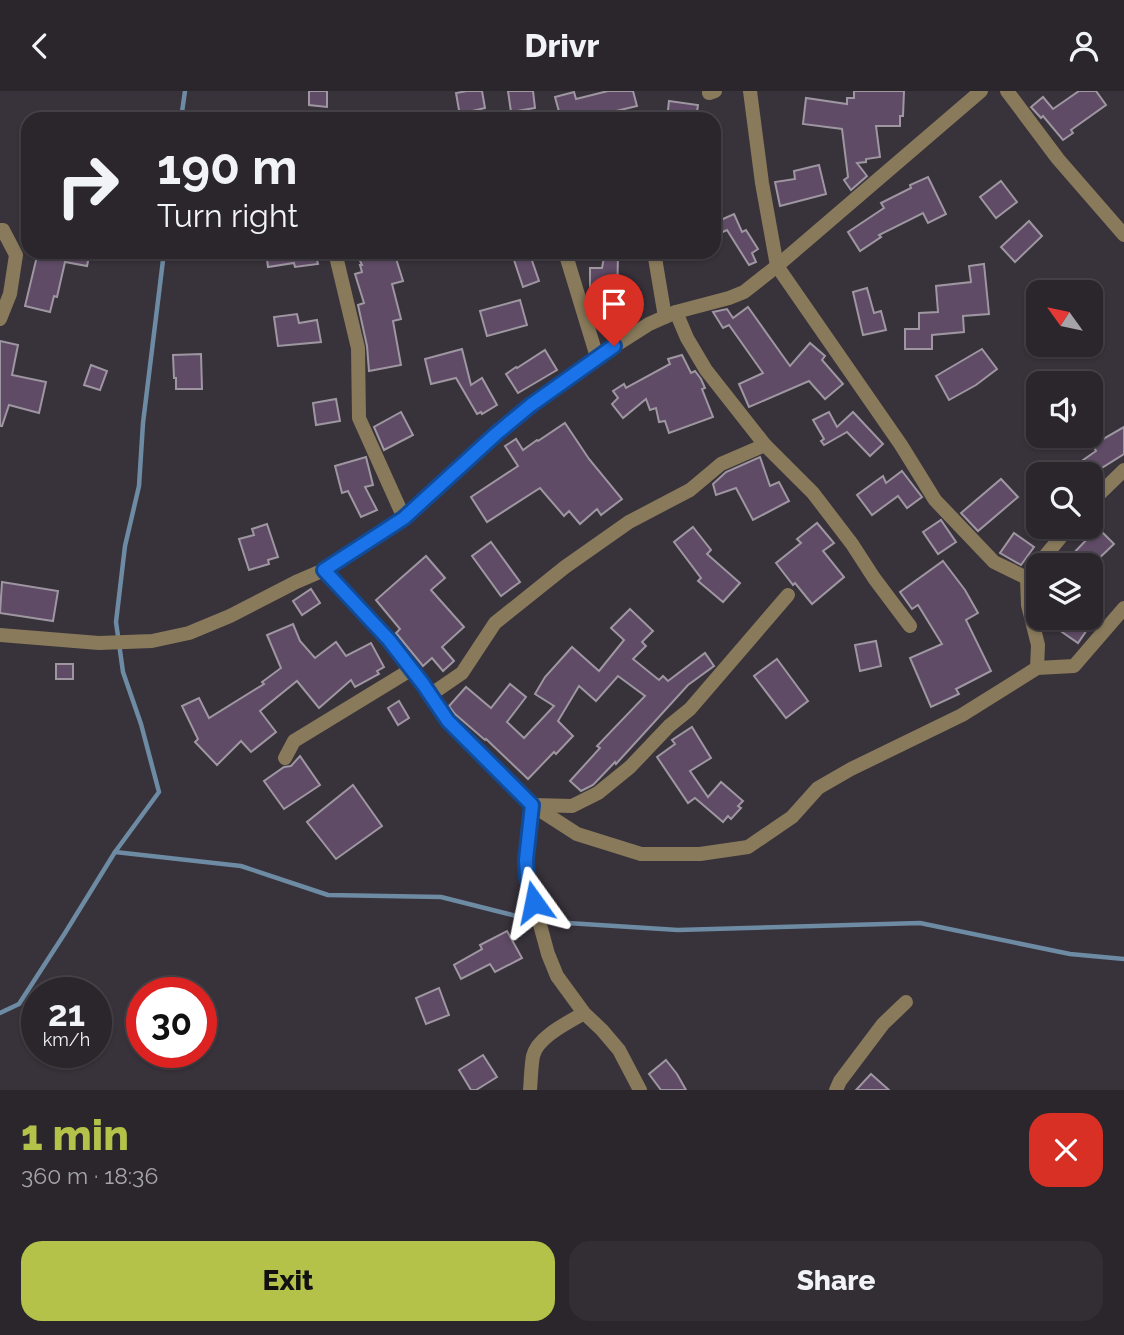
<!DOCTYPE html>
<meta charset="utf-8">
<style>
:root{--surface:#2a262c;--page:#322e34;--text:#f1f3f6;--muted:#a5a5a9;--line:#464348;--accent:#b5c249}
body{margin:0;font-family:Raleway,sans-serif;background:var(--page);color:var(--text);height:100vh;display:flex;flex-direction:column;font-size:26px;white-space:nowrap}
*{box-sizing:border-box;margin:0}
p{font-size:23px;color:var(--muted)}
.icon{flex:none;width:38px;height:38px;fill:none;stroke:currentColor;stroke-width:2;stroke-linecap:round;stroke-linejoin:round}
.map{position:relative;height:999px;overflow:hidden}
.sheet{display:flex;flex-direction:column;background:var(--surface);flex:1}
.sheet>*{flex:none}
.hud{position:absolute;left:21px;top:21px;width:700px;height:147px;border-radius:21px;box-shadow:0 2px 5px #0004,0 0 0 2px var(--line);background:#2a262c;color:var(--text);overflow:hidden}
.needle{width:46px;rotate:303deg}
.controls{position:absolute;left:1026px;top:189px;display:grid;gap:14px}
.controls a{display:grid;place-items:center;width:77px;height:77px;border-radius:14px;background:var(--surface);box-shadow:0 2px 5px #0004,0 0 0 2px var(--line);font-size:35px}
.speed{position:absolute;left:21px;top:886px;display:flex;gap:14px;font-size:35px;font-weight:700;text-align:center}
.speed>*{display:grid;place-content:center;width:91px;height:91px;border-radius:50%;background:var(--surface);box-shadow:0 2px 5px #0004,0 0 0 2px var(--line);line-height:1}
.speed small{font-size:18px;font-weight:400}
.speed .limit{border:10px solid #d22;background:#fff;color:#111}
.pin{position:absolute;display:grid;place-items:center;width:60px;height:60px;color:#fff;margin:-72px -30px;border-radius:50% 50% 50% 0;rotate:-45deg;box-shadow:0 0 7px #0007}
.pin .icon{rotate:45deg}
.me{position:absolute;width:77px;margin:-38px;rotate:348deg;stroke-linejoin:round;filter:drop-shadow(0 0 5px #0008)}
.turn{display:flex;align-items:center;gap:24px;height:147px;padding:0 21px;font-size:32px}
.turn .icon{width:91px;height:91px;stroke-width:2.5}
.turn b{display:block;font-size:49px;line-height:60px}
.round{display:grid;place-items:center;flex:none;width:74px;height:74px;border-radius:21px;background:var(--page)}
.headline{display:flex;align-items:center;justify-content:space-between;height:119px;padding:0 21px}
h1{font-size:42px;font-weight:800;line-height:52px;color:var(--accent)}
.primary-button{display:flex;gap:14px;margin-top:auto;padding:14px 21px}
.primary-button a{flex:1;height:80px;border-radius:21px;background:var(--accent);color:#111;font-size:28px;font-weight:800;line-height:80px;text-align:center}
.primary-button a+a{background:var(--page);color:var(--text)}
header{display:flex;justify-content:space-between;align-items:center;height:91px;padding:0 21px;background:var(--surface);font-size:32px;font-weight:800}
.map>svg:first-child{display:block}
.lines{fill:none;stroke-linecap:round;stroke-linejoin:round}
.stream{stroke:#6e8ba4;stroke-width:4.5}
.building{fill:#5f4b66;stroke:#9e97a1;stroke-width:2}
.street{stroke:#887a5a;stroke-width:14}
.route-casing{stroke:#114b97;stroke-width:18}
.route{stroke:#1a73e8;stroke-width:12}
</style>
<header><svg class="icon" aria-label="back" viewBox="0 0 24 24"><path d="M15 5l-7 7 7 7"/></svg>Drivr<svg class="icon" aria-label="person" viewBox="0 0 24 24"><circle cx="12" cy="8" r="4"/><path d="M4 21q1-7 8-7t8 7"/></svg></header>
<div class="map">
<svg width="1124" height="999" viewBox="0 0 1124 999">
<rect width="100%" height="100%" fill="#38323b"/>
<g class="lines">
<!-- stream -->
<g class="stream">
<path d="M181 28 185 0"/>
<path d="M115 761 241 775 328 804 441 806 536 830 678 839 920 832 1070 863 1124 868"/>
<path d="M0 922 19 913 65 842 115 761 159 701 141 633 123 581 116 531 125 455 139 395 143 332 164 161"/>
</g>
</g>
<!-- building -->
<g class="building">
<path d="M309 0H327V16L309 14Z"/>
<path d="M467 0H482L485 17 472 20V23L460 25 456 2Z"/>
<path d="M508 0H533L535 17 511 21Z"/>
<path d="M608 0H633L637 15 616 20 618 28H561L555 6 574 1 576 8Z"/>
<path d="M854 0H904L903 25H900V35H876L880 66 866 68V71L857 72 867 85 851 99 844 89 848 86 842 38 803 33 806 7 847 13V7H854Z"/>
<path d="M1079 0H1096L1106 14 1071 39 1073 42 1063 49 1043 25 1041 27 1031 16 1043 6 1053 18Z"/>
<path d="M669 10 698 14 696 28H667Z"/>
<path d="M819 74 826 103 780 115 775 91 795 88 794 80Z"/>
<path d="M928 86 946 123 928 132 923 122 879 144 881 146 860 160 848 141 884 117 881 112 911 97 910 94Z"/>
<path d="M1001 90 1017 111 996 127 980 106Z"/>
<path d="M734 123 742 141 746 139 758 158 752 162 756 171 749 174 727 139 714 145V132Z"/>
<path d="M1029 130 1042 145 1015 171 1001 156Z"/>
<path d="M38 161H90L87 175 65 171 57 206 54 205 50 221 25 215Z"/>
<path d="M266 161H323V168L317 169 318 173 295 176 294 172 268 176Z"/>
<path d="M356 161H394L403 190 392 193 401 228 393 230 401 274 369 280 367 255 358 214 364 212 355 183 362 181 360 174H362Z"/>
<path d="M529 161 539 190 523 196 513 166Z"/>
<path d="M605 161H618L617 217H599V213H591L590 209V177H602Z"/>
<path d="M984 173 989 223 963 225 964 241 932 244V258H905V238H919V222L938 221 936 195 971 191 969 175Z"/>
<path d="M867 197 874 222 881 220 886 239 863 244 853 201Z"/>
<path d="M520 209 527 234 487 245 480 220Z"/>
<path d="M748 216 790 275 810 252 825 265 822 269 843 293 825 308 809 290 749 316 739 293 763 282 729 234 723 237 713 221 727 218 733 227Z"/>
<path d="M297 223 299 232 317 229 321 251 278 255 274 226Z"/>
<path d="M0 250 18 254 12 284 46 291 39 322 9 314 2 335H0Z"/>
<path d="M462 258 471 294 482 287 497 314 482 323 481 321 477 323 456 287 431 293 425 268Z"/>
<path d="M982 258 997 278 976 294 949 309 936 285Z"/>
<path d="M545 259 557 279 518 302 506 283 516 276 517 277Z"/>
<path d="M201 263 202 298H176V287H174L173 264Z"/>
<path d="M682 264 691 282 695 280 701 288 705 297 702 298 713 326 669 342 665 330 659 331 656 317 650 319 646 308 623 327 612 313 618 307 613 300 624 293 626 297 670 273 668 268Z"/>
<path d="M91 274 107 280 100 299 84 294Z"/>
<path d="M336 308 340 330 316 334 313 312Z"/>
<path d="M401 321 413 344 384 359 374 336Z"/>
<path d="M829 321 837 336 853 321 883 353 870 365 847 341 824 354 821 350 824 348 813 329Z"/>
<path d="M565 332 589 368 622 408 601 424 597 418 580 433 569 420 564 425 540 397 487 431 471 406 518 375 505 355 516 348 523 359 537 349 538 350Z"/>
<path d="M1124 336V363L1092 383H1063L1096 360 1093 354Z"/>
<path d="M366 366 373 394 365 396 377 419 361 426 348 400 342 402 335 375Z"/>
<path d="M760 366 770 395 779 391 789 410 753 429 736 397 716 404 713 393 726 381Z"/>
<path d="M902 380 922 406 907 417 898 405 872 424 857 404 883 385 886 392Z"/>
<path d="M1001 388 1018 406 978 440 961 422Z"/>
<path d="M941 429 956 451 938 463 923 441Z"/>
<path d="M817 432 834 452 823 460 844 486 812 513 795 492 793 494 776 472 801 452 797 448Z"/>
<path d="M267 433 278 466 268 469 269 473 249 479 239 448 254 444 252 438Z"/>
<path d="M693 436 711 459 707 463 740 492 723 511 698 490 701 487 674 451Z"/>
<path d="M1098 437 1114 453 1092 474H1062Z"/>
<path d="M1014 442 1034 456 1021 474 1000 462Z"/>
<path d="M491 451 520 491 501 505 472 465Z"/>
<path d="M426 465 445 487 431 499 464 536 442 556 454 570 443 580 432 567 423 575 396 542 400 538 376 509Z"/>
<path d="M943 470 965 499 978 522 966 529 991 580 956 598 959 603 931 616 910 567 942 553 918 514 912 518 900 501Z"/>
<path d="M2 491 58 500 53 530 0 522Z"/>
<path d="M311 498 320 512 302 524 293 510Z"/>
<path d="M630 518 653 540 642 551 646 555 633 568 659 589 663 585 668 590 705 562 714 575 688 594 616 673 615 671 593 694 581 700 570 690 600 657 597 655 645 605 618 585 596 610 579 595 558 630 573 645 556 663 554 661 528 688 486 648 485 649 455 623 449 615 466 596 491 617 510 593 526 606 507 631 524 647 554 615 535 603 545 586 572 556 599 580 624 549 611 537Z"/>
<path d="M1071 527H1095L1078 552 1062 541Z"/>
<path d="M293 533 300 550 315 567 336 551 346 565 371 552 384 576 377 580 379 583 355 596 351 589 319 617 297 590 260 620 276 641 251 661 241 650 217 674 195 651 198 648 182 615 199 607 209 627 264 593 262 591 281 577 267 544Z"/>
<path d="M876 550 881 575 860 580 855 554Z"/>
<path d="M777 568 808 610 786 627 754 585Z"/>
<rect x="56" y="573" width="17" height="15"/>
<path d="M399 610 409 627 398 634 388 617Z"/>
<path d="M692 636 711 667 690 680 708 706 721 691 743 710 738 715 741 717 731 728 728 725 723 731 695 707 688 712 657 666 675 653 672 649Z"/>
<path d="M300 665 320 694 284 718 264 690 284 676 291 675Z"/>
<path d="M353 694 382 735 336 768 307 731Z"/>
<path d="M507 840 522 867 495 881 490 873 461 888 454 874 482 858 480 854Z"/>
<path d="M439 897 449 924 426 933 416 907Z"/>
<path d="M483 964 497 986 476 999H471L459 979Z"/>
<path d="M666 969 677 983 686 999H661L649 983Z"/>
<path d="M871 983 889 999H856Z"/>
</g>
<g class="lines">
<!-- street -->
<g class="street">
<path d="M750 0 762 92 777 175 901 354 935 409 994 471 1027 487"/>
<path d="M1007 0 1058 68 1124 144"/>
<path d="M709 2 715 0"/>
<path d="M0 139H3L16 164 10 203 0 228"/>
<path d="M335 161 358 257 359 327 404 427"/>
<path d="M565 161 597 266"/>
<path d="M654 161 665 226"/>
<path d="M676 221 687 247 706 279 765 354 813 402 852 453 874 487 910 535"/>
<path d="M1090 412 1124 379"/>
<path d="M324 479 377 535 412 578 448 630 532 714 526 769 527 786 548 863 557 885 584 922 602 939 619 959 640 999"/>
<path d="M0 544 99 552 152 550 189 542 230 525 296 491 324 479 404 427 496 343 531 314 597 266 649 233 676 221 729 207 744 201 777 175 981 0"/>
<path d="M1037 577 1074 575 1124 517"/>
<path d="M430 604 462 582 495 532 565 476 629 431 690 399 721 373 765 354"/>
<path d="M285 667 294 650 412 578"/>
<path d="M532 714 577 743 641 763H700L748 756 792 726 818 697 851 678 962 624 1037 577 1038 554 1028 514 1027 487 1069 436"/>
<path d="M533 714 572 715 598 702 630 676 669 635 690 618 788 504"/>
<path d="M530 999C531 988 531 976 533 965 537 946 569 931 584 922"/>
<path d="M836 999 840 990 883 933 906 911"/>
</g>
</g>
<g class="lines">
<defs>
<path id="route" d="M534 811 527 786 526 769 532 714 448 630 423 593 389 549 324 479 404 427 496 343 531 314 614 255"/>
</defs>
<!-- route casing -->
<use href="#route" class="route-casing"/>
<!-- route -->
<use href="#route" class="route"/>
</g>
</svg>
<div class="controls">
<a><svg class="needle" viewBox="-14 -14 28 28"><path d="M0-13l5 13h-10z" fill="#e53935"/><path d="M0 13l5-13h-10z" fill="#a5a5a9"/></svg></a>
<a><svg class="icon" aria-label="sound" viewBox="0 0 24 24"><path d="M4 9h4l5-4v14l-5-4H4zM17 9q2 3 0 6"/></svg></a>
<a><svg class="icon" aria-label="search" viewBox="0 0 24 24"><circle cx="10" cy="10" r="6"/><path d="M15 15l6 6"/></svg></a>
<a><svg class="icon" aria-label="layers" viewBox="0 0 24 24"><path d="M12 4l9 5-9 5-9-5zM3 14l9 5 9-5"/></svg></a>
</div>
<div class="speed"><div>21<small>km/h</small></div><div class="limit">30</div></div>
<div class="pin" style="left:614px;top:255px;background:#d93025"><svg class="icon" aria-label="arrive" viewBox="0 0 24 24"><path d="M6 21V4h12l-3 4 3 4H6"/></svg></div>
<svg class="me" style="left:534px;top:811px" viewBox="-20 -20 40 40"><path d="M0-17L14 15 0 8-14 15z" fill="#1a73e8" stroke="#fff" stroke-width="4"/></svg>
<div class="hud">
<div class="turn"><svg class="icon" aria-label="right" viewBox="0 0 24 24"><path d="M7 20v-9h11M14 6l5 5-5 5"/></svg><div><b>190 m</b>Turn right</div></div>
</div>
</div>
<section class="sheet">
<div class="headline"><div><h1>1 min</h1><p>360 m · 18:36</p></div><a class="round" style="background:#d93025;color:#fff"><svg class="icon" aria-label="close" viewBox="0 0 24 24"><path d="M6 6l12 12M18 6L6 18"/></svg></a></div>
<div class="primary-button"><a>Exit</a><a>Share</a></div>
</section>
